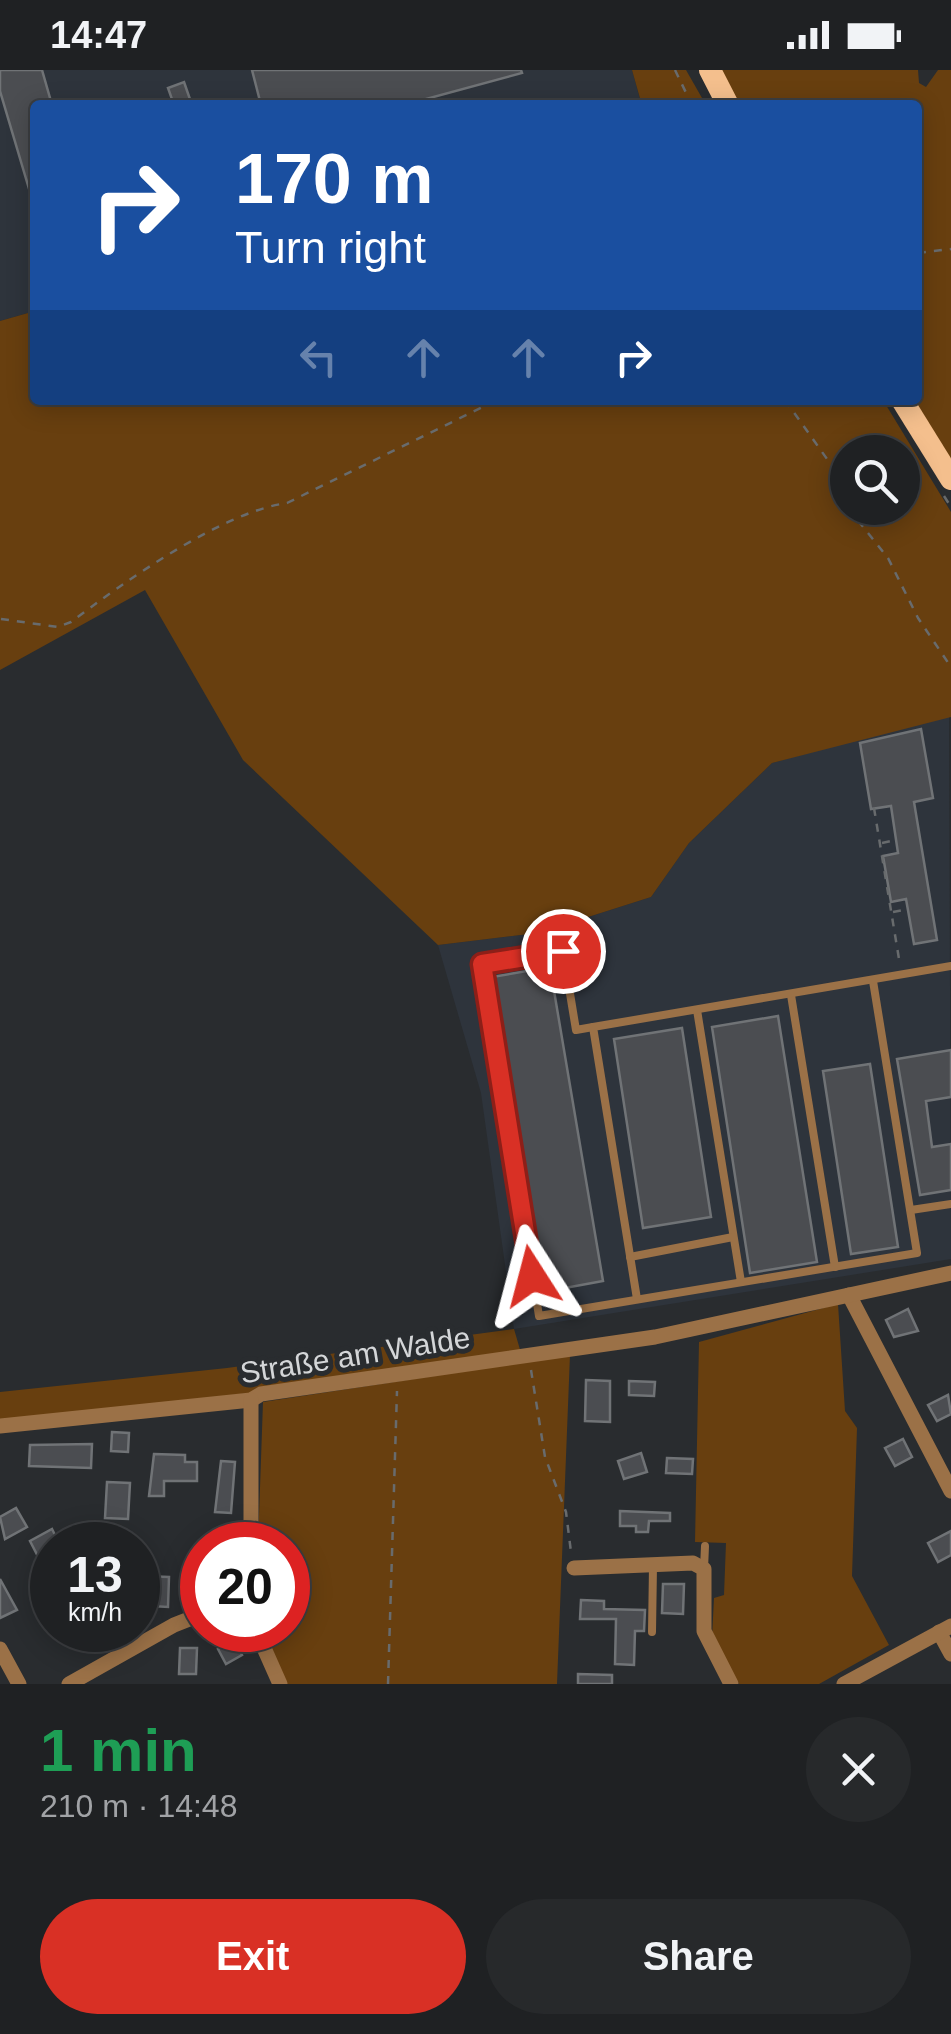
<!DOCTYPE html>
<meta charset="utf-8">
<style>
:root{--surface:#1f2123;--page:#27292b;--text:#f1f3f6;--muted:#a1a3a6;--line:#3c3e41;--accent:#d93025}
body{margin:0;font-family:Arial,sans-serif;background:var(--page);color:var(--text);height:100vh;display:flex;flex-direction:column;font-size:38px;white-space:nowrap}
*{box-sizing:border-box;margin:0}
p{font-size:32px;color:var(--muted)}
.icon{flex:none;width:55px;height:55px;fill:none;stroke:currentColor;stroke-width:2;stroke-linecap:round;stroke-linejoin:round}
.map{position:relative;height:1614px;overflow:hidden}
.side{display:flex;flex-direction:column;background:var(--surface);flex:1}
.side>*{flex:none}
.banner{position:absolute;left:30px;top:30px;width:892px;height:305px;border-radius:10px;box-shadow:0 5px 25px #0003,0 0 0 2px var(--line);background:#1a4fa0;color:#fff;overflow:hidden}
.controls{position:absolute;left:830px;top:365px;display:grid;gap:20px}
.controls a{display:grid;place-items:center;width:90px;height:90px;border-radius:50%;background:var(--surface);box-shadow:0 5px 25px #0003,0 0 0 2px var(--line);font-size:50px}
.speed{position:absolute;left:30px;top:1452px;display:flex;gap:20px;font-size:50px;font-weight:700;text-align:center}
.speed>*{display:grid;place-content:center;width:130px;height:130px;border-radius:50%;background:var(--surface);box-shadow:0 5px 25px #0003,0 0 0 2px var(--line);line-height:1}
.speed small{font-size:25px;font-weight:400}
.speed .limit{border:15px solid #d22;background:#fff;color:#111}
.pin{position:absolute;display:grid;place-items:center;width:85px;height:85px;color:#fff;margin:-42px;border:5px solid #fff;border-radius:50%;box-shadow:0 2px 10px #0007}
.me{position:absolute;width:110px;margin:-55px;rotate:351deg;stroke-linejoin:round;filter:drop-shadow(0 0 8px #0008)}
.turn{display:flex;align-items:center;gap:35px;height:210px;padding:0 40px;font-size:45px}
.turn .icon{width:130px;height:130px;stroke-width:2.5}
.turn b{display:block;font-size:70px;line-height:85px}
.lanes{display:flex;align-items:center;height:95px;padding:0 40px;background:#0003;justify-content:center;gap:50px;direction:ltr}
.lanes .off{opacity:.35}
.round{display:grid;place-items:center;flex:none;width:105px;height:105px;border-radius:52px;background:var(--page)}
.headline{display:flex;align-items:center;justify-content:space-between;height:170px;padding:0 40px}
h1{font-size:60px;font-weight:700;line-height:75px;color:#1e9e55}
.primary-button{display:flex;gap:20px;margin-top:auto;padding:20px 40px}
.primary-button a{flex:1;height:115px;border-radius:60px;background:var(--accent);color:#fff;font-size:40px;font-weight:700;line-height:115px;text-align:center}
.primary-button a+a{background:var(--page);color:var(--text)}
.status{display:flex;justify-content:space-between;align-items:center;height:70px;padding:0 50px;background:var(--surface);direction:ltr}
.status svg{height:28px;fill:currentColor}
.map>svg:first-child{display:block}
.built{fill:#2e343c}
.green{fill:#683f0f;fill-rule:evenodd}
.building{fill:#4b4d51;stroke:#707376;stroke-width:2.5}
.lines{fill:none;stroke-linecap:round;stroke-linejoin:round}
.path{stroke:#686b6d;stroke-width:2.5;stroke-dasharray:8 8;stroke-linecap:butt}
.lane{stroke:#9b7147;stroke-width:8}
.street{stroke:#9b7147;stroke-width:15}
.primary{stroke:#f4bf8d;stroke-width:22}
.route-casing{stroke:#8d1f18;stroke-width:25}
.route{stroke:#d93025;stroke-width:18}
.labels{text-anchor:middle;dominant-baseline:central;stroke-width:10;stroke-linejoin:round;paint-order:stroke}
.street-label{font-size:30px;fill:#d4d6d8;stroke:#292c2f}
</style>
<div class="status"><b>14:47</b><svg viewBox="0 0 49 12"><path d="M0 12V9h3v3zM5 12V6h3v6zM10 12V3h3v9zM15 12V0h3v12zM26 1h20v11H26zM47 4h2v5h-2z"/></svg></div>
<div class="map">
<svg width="951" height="1614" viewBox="0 0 951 1614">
<rect width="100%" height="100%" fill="#292c2f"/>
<!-- built -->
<g class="built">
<path d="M0 0H632L641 33 35 35V241L0 251Z"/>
<path d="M949 644 951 1189 514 1259 481 1023 438 875 538 863 651 827 689 773 772 693Z"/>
</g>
<!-- green -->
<g class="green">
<path d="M632 0H686L706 35H636L641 32Z"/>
<path d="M719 0H918L919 13 926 17 938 0H951V396L911 330H918V35H737Z"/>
<path d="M35 241V330H883L951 442V647L772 693 689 773 651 827 538 863 438 875 243 690 145 520 0 600V251ZM848 382H902V438H848Z"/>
<path d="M838 1234 845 1341 857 1358 852 1506 889 1575 819 1614H739L712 1567 714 1528 724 1525 726 1473 695 1472 699 1272Z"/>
<path d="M514 1259 521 1283 259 1322 0 1352V1322L227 1298Z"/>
<path d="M570 1285 557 1614H284L260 1560H288V1475H258L263 1332Z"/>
</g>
<!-- building -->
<g class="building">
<path d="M0 0H42L52 35H35V139L0 21Z"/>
<path d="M252 0H521L522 3 404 35H261Z"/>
<path d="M184 12 192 35H174L168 18Z"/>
<path d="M921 659 933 728 914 732 937 870 914 874 906 829 891 832 883 786 898 783 891 736 871 739 860 673Z"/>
<path d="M550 897 603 1211 543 1222 492 907Z"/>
<path d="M778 946 817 1192 750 1203 712 957Z"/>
<path d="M682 958 711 1147 643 1158 614 969Z"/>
<path d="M951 980V1027L926 1031 932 1077 951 1074V1120L920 1125 897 989Z"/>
<path d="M870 994 898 1177 851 1184 823 1001Z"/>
<path d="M908 1239 918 1261 894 1267 886 1250Z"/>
<path d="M586 1310 610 1311V1352L585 1351Z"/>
<path d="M629 1311 655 1312 654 1326 629 1325Z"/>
<path d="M948 1325 951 1344 937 1351 928 1335Z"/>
<path d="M112 1362 129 1363 128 1382 111 1381Z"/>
<path d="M903 1369 912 1387 895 1396 885 1378Z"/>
<path d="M92 1374 91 1398 29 1396 30 1375Z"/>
<path d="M641 1383 647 1402 624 1409 618 1391Z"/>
<path d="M154 1384 185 1385V1392H197V1411H164V1426H149Z"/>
<path d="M667 1388 693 1389 692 1404 666 1403Z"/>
<path d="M221 1391 235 1392 231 1443 215 1442Z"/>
<path d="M107 1412 130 1413 128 1449 105 1448Z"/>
<path d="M16 1438 27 1457 5 1469 0 1447Z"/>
<path d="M620 1441 670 1443V1451H649L648 1462H636V1456H620Z"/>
<path d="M52 1459 60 1475H52V1533L39 1507 47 1504 30 1471Z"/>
<path d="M951 1461V1485L938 1492 928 1473Z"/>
<path d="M142 1506 169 1507 168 1537 152 1536V1523H142Z"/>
<path d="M0 1509 17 1540 0 1548Z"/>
<path d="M663 1514H684L683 1544 662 1543Z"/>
<path d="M581 1530 604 1531V1539L645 1540 644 1561H635L634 1595 615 1594 616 1549H580Z"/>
<path d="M234 1570 242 1585 226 1594 218 1579Z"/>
<path d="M180 1578H197L196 1604H179Z"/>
<path d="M578 1604 612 1605V1614H578Z"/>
</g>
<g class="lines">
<!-- path -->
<g class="path">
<path d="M675 0 692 35"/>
<path d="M918 183 951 179"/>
<path d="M785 330 837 403 848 435"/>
<path d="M944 426 951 437"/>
<path d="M848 438 888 488 918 548 951 597"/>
<path d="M1 549 58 557 71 552C124 512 222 442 287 433L497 330"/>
<path d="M874 738 900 895"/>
<path d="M882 773 896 770"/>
<path d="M893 842 908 839"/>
<path d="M531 1300 545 1387 566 1442 571 1482"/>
<path d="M388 1614 397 1321"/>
</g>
<!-- lane -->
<g class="lane">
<path d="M791 925 835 1197"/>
<path d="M697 940 741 1212"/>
<path d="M593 957 576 960 563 881 482 894 539 1246 917 1183 873 911"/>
<path d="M911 1140 951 1134"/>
<path d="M630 1187 733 1167"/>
<path d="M637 1229 593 957 951 896"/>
<path d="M704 1499 705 1476"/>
<path d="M652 1562 653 1496"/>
</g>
<!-- street -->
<g class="street">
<path d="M849 1225 951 1421"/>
<path d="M0 1356 251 1330 261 1324 655 1267 951 1203"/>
<path d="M251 1475V1330"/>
<path d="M574 1498 693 1493 704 1499V1561L731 1614"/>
<path d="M256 1560 280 1614"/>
<path d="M939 1562 951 1584"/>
<path d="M0 1579 19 1614"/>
<path d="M69 1614 174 1555 202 1544"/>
<path d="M844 1614 951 1556"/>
</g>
<!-- primary -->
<g class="primary">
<path d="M710 0 728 35"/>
<path d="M902 330 951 409"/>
</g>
</g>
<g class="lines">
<defs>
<path id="route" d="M532 1206 482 894 563 881"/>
</defs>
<!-- route casing -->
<use href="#route" class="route-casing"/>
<!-- route -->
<use href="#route" class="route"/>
</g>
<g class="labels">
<!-- street labels -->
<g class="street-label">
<text transform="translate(355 1285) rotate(-9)">Straße am Walde</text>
</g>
</g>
</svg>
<div class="controls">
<a><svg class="icon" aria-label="search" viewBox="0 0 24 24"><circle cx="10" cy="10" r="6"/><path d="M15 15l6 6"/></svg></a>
</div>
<div class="speed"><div>13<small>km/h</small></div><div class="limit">20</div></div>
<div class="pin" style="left:563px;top:881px;background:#d93025"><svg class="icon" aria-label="arrive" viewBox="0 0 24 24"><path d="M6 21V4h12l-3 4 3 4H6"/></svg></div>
<svg class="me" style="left:532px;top:1206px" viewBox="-20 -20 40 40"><path d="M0-17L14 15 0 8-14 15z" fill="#d93025" stroke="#fff" stroke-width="4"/></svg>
<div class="banner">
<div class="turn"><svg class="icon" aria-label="right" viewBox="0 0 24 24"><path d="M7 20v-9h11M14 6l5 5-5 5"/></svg><div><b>170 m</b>Turn right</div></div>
<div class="lanes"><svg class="icon off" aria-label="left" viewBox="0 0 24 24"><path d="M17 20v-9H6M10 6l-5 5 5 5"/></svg><svg class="icon off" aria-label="ahead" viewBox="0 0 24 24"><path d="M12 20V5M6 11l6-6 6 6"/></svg><svg class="icon off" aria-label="ahead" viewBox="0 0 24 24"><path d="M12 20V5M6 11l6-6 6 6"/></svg><svg class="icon" aria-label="right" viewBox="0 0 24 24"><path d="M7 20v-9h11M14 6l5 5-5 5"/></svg></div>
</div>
</div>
<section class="side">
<div class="headline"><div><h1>1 min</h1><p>210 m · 14:48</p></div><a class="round"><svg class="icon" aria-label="close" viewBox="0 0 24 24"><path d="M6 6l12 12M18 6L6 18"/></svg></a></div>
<div class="primary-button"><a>Exit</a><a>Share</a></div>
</section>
